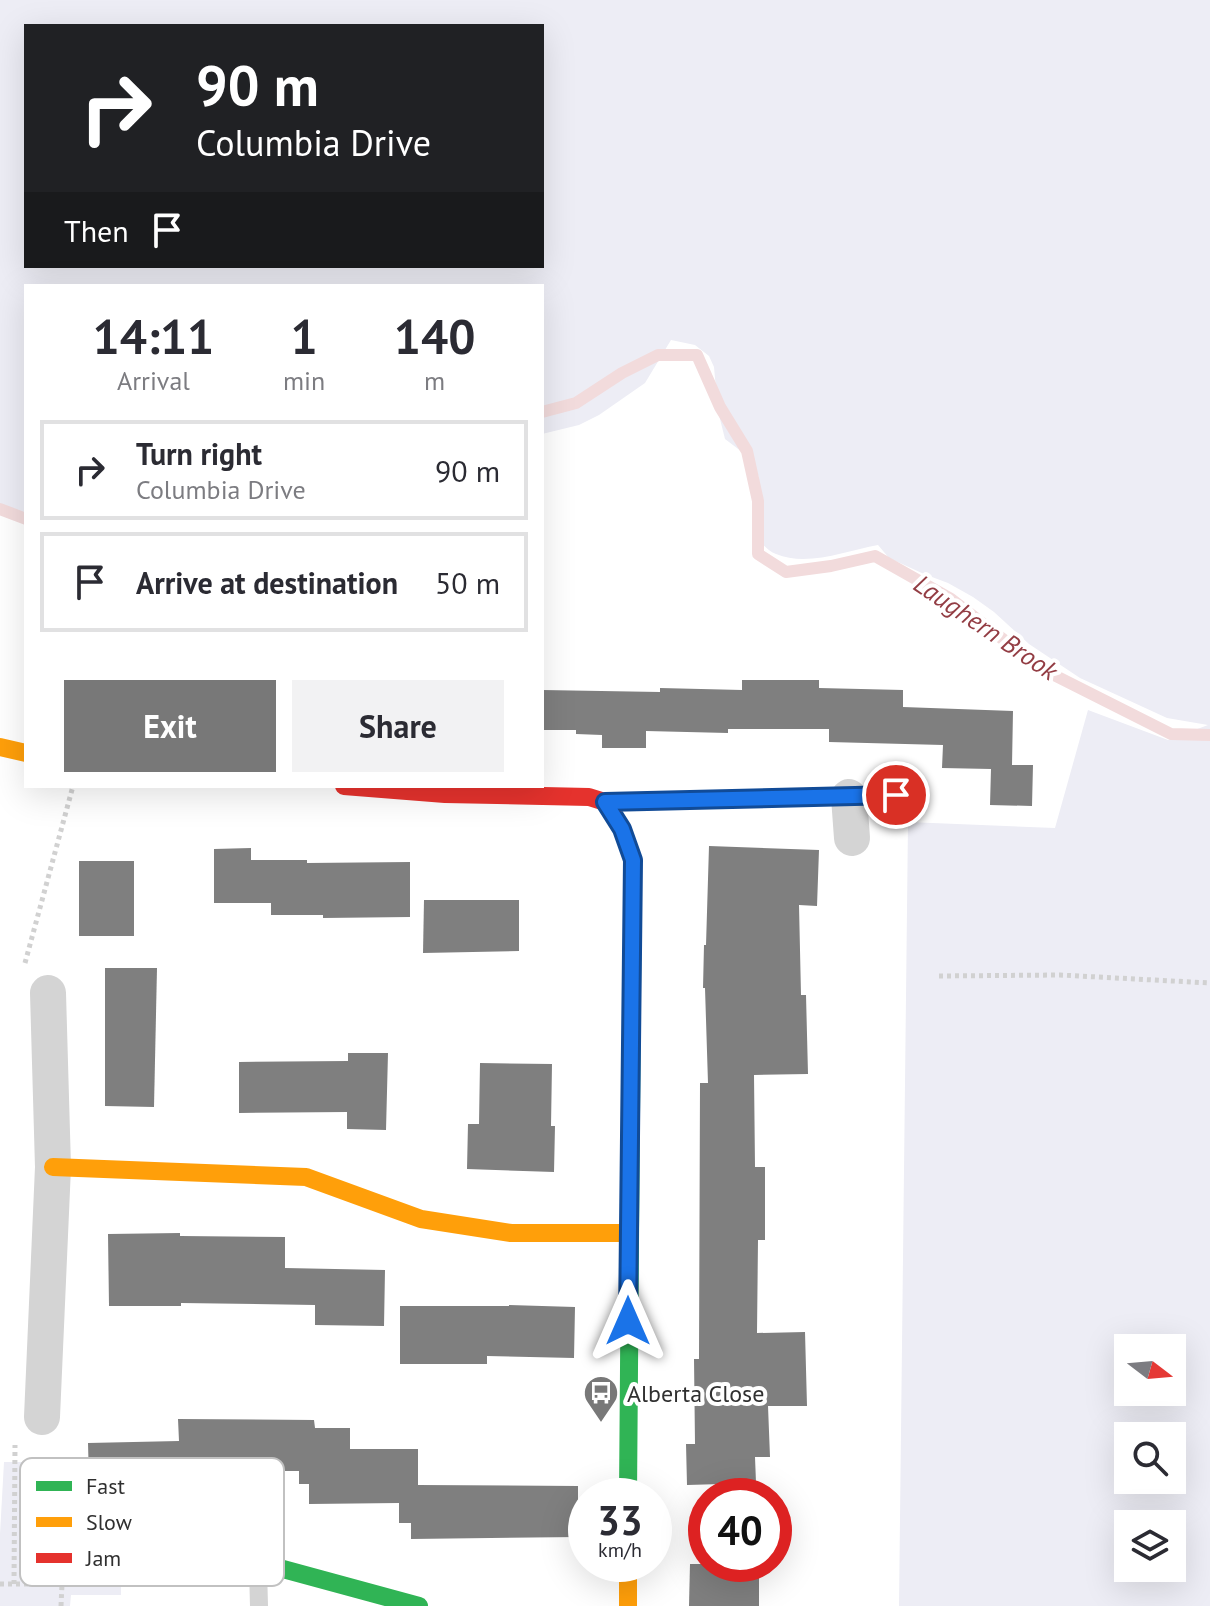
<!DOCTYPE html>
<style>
:root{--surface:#fff;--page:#f2f2f3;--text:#2b2b33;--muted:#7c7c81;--line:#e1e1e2;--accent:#787878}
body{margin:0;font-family:"PT Sans",sans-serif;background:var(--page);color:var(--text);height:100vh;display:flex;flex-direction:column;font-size:30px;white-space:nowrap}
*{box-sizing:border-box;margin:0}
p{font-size:26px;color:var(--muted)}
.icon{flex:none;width:44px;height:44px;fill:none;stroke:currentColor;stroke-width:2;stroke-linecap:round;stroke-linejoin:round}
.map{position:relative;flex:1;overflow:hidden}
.details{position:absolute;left:24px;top:284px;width:520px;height:504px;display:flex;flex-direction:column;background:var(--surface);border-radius:0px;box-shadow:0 8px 32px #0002}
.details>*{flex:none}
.hud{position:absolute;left:24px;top:24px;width:520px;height:244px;border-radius:0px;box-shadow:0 8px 32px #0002;background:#202124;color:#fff;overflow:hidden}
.needle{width:52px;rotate:106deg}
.buttons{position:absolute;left:1114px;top:1334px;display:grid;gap:16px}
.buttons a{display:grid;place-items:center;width:72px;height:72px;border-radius:0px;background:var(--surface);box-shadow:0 8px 32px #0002;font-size:40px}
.speed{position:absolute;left:568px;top:1478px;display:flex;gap:16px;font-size:40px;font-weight:700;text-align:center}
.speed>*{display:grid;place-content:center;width:104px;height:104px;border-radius:50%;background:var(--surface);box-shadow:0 8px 32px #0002;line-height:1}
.speed small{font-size:20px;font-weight:400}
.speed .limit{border:12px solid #d22;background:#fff;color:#111}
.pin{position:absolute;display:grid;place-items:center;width:68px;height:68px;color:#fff;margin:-34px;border:4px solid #fff;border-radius:50%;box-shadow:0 2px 8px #0007}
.me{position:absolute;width:88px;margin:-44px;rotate:0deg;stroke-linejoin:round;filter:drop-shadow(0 0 6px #0008)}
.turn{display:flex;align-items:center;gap:28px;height:168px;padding:0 40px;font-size:36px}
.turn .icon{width:104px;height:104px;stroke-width:2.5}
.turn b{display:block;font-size:56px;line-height:68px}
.then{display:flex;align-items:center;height:76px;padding:0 40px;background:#0003;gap:16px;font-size:30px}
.eta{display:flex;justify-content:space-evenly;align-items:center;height:136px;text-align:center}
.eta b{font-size:48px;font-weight:700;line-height:56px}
.cta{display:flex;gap:16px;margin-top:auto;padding:16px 40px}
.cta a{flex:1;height:92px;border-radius:0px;background:var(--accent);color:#fff;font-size:32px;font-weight:700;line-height:92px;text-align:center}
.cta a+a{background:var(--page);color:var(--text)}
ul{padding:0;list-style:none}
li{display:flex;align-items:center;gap:24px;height:100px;margin:0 16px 12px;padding:0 24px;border:4px solid var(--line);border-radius:0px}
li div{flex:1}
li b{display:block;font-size:30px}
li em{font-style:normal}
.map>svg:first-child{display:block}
.green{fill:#ededf5;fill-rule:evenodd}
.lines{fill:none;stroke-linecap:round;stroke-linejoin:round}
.stream{stroke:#f2dbdc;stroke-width:12}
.building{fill:#7f7f7f}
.path{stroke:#d1d1d1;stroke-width:5;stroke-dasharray:4 4;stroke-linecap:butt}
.lane{stroke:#d4d4d4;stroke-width:18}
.street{stroke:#d4d4d4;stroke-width:36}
.fast{stroke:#30b455;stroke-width:18}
.slow{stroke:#ff9f0a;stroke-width:18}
.jam{stroke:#e5322d;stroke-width:18}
.route-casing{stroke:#114b97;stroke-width:20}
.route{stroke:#1a73e8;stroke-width:14}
.labels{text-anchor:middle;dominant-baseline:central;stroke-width:8;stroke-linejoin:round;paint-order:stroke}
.poi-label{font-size:24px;fill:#303030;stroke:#fff;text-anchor:start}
.water-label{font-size:26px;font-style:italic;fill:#933d44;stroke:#fff}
.key{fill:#fff;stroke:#c1c1c1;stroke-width:2}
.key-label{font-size:22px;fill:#303030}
</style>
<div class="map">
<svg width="1210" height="1606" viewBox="0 0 1210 1606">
<rect width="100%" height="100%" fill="#fff"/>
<!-- green -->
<g class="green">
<path d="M0 0H1210V1606H899L908 822 1055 828 1088 710 1168 740 1208 725 1167 718 1080 678 1029 644 994 612 973 597 948 583 924 574 889 558 878 545C846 551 807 567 776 554 768 551 762 543 756 538L759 478 754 461 725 439 718 411 714 367 709 356 695 345 671 340 645 383 599 415 579 425 542 434V286H26V525L0 512ZM26 26H542V266H26ZM1172 1348V1392H1128V1348ZM1172 1436V1480H1128V1436ZM1172 1524V1568H1128V1524Z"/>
<path d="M4 1462H53C61 1503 70 1535 119 1533L121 1550V1595H71L70 1606H0V1534Z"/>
</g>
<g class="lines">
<!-- stream -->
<g class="stream">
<path d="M542 412 576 403 622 373 658 355H697L720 407 747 451 758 501V554L786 572 831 566 875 556 951 599 1040 668 1171 734 1210 735"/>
<path d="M0 509 26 519"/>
</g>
</g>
<!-- building -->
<g class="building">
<path d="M742 680H819V688L903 690V707L1013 711 1012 765H1033L1032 806 990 805 991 769 942 768 943 745 829 742V729H728V733L646 731V748H602V735L576 734V730H542V690L660 692V688L742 690Z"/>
<path d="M709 846 819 850 817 906 799 905 801 995H806L808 1074 754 1075 755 1167H765V1240H758L757 1333 805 1332 807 1406H768L770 1457H755L756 1483 687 1485 686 1444H695L694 1359H699L700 1083H708L705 988H703L704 945H706Z"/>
<path d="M251 848V860H307V863L410 862V917L323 918V915H271V903H214V849Z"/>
<rect x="79" y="861" width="55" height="75"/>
<path d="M424 900H519V951L423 953Z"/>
<path d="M105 968H157L154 1107 105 1106Z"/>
<path d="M348 1053H388L386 1130 347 1129V1112L239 1113V1062L348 1061Z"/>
<path d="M480 1063 552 1064 551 1126H555L554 1172 467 1169 468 1124H479Z"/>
<path d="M180 1233V1236L285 1237V1268L385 1270 384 1326 315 1325V1305L181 1303V1306H109L108 1234Z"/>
<path d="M509 1305 575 1307 574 1358 487 1356V1364H400V1306H509Z"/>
<path d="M178 1419 314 1420 315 1428H350V1449H418V1485L578 1486V1537L411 1539V1523H399V1503L309 1504V1484H299V1471H197V1494L100 1496 99 1481H89L88 1443 179 1441Z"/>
<path d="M690 1564H759V1606H689Z"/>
</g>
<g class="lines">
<!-- path -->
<g class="path">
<path d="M25 963 73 786"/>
<path d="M939 976 1060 975 1210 983"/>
<path d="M0 1584H91"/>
<path d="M14 1584 15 1445"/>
<path d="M61 1606 62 1584"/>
</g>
<!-- lane -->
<path class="lane" d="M258 1568 259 1606"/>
<!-- street -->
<g class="street">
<path d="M849 797 852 838"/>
<path d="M42 1417 53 1167 48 993"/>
</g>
<!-- fast -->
<g class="fast">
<path d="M605 802 896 795"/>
<path d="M615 818 622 829 633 860 628 1496"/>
<path d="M130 1567 283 1569 419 1606"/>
</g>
<!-- slow -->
<g class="slow">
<path d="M0 747 26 753"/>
<path d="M53 1167 306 1177 421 1219 511 1233H629"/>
<path d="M628 1564V1606"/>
</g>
<!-- jam -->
<path class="jam" d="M344 786 445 794 589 797 605 802 615 818"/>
</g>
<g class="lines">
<defs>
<path id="route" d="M628 1321 633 860 622 829 605 802 896 795"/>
</defs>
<!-- route casing -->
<use href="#route" class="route-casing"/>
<!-- route -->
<use href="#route" class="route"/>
</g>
<!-- icons -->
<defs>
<symbol id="bus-pin" viewBox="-11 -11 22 30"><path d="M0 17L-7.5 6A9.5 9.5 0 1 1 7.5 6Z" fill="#787878" stroke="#fff"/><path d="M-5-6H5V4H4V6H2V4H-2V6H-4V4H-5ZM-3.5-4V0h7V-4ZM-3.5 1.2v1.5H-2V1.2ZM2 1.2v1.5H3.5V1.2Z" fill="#fff"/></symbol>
</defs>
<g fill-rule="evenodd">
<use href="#bus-pin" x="581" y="1373" width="40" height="54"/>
</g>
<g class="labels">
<!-- poi labels -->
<g class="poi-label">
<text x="627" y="1393">Alberta Close</text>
</g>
<!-- water labels -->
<g class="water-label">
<text transform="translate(986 627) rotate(34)">Laughern Brook</text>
</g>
</g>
<!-- legend -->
<rect x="20" y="1458" width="264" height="128" rx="12" class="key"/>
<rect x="36" y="1481" width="36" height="10" fill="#30b455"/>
<rect x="36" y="1517" width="36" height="10" fill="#ff9f0a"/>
<rect x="36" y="1553" width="36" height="10" fill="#e5322d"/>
<g class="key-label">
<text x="86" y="1494">Fast</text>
<text x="86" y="1530">Slow</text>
<text x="86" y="1566">Jam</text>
</g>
</svg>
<div class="buttons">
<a><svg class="needle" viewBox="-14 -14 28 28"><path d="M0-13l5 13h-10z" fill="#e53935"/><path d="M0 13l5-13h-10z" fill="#7c7c81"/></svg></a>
<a><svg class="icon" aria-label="search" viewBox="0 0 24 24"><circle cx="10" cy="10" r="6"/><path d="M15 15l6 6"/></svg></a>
<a><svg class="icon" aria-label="layers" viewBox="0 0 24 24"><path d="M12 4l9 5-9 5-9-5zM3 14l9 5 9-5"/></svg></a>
</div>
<div class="speed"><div>33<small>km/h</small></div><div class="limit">40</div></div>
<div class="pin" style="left:896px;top:795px;background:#d93025"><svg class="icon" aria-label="arrive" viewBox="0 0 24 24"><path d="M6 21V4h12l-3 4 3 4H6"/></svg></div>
<svg class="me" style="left:628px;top:1321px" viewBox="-20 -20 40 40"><path d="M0-17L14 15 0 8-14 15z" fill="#1a73e8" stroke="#fff" stroke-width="4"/></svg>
<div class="hud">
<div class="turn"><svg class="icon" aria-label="right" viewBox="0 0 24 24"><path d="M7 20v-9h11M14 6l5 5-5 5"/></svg><div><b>90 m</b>Columbia Drive</div></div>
<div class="then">Then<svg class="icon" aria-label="arrive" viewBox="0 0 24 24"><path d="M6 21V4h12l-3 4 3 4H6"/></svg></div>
</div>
<section class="details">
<div class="eta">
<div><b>14:11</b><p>Arrival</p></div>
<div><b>1</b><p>min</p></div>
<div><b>140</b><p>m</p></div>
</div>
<ul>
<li><svg class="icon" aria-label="right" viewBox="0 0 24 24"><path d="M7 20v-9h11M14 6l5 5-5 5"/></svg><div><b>Turn right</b><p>Columbia Drive</p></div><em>90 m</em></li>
<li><svg class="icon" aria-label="arrive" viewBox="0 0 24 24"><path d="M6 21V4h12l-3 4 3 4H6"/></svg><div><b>Arrive at destination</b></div><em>50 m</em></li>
</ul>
<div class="cta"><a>Exit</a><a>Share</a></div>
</section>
</div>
